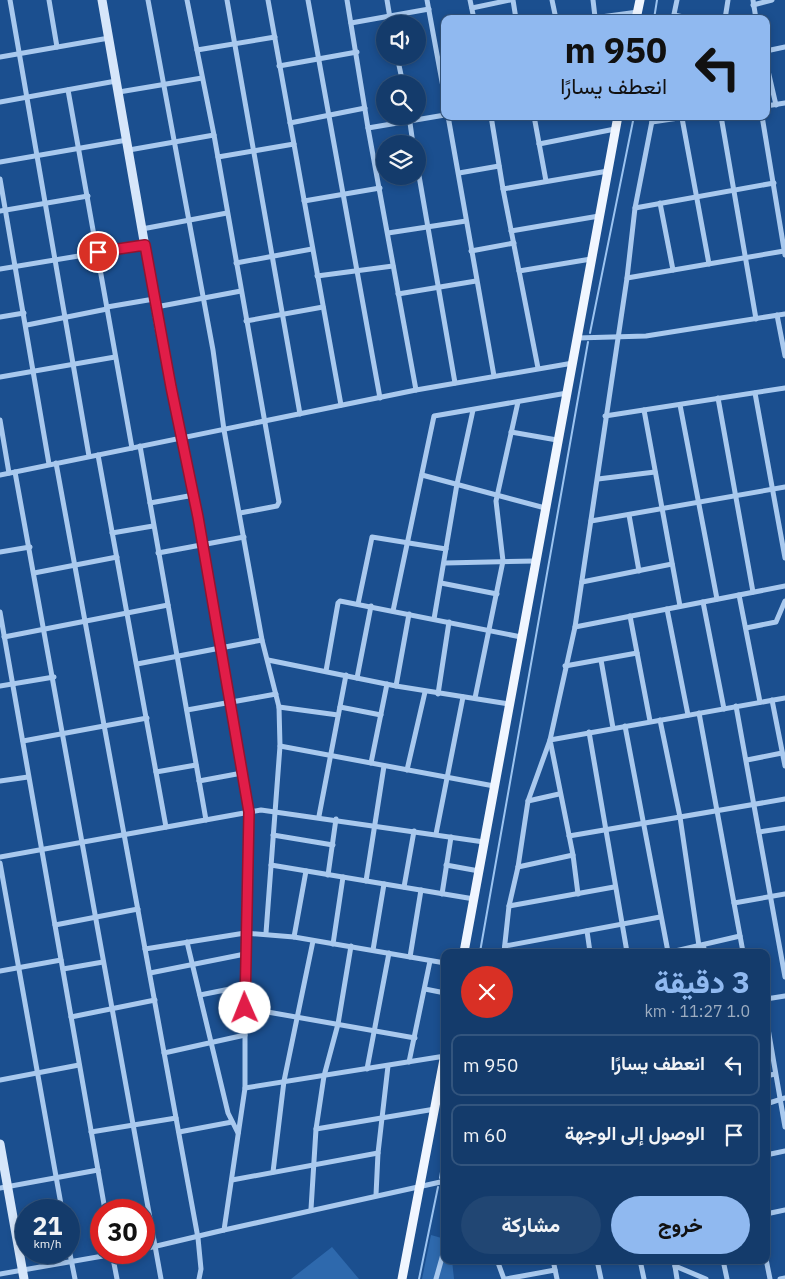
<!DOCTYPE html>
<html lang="ar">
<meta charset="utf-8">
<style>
:root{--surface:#143b6b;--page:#214673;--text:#f1f3f6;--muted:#9dadc1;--line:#33557e;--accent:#90b9f0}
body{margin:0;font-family:"IBM Plex Sans",Vazirmatn,sans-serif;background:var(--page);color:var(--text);direction:rtl;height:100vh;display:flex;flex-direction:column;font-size:19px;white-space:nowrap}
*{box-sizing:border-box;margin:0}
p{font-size:16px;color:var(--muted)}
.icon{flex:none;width:28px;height:28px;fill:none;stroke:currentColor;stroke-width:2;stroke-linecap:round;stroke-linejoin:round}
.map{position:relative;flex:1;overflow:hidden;direction:ltr}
.drawer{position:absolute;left:441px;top:949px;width:329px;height:315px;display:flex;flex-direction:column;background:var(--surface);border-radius:10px;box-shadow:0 2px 8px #0003,0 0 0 1px var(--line);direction:rtl}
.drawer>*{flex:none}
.top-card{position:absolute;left:441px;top:15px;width:329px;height:105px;border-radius:10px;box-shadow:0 2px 8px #0003,0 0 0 1px var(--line);direction:rtl;background:#90b9f0;color:#111;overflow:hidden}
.buttons{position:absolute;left:376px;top:15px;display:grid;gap:10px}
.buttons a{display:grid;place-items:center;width:50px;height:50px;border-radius:50%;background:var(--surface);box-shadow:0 2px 8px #0003,0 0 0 1px var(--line);font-size:25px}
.speed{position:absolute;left:15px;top:1199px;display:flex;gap:10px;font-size:25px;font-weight:700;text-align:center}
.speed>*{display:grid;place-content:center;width:65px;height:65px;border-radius:50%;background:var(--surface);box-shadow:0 2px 8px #0003,0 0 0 1px var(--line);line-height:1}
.speed small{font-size:12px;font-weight:400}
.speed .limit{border:8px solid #d22;background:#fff;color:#111}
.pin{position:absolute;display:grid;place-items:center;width:42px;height:42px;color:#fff;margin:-21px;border:2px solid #fff;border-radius:50%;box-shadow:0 1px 5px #0007}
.me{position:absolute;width:55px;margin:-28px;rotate:359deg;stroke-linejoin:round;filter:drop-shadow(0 0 4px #0008)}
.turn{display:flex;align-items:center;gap:18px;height:105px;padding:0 20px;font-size:22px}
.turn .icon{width:65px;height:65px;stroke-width:2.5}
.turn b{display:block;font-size:35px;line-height:42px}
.round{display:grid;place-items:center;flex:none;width:52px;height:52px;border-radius:26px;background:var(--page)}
.overview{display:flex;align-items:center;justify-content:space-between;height:85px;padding:0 20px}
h1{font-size:30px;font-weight:800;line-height:38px;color:var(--accent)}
.button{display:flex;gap:10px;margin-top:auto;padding:10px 20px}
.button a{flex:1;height:58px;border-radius:30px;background:var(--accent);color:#111;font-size:20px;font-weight:800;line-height:58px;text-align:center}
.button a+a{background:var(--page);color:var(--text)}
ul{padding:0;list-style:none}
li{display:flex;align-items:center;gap:15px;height:62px;margin:0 10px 8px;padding:0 10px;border:2px solid var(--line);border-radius:10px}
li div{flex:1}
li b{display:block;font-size:19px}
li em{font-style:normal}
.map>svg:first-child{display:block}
.green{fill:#2e69ad}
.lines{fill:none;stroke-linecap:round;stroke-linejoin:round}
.stream{stroke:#9cc4f0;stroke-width:2}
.street{stroke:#a9c9ee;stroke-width:5}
.secondary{stroke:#d6e6fa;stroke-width:9}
.primary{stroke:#f0f6ff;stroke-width:9}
.route-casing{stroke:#92132f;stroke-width:12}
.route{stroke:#e11d48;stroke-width:9}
</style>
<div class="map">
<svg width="785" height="1279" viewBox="0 0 785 1279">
<rect width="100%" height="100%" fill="#1b4f8f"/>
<!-- green -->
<g class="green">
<path d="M431 1235 445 1239V1260H452L454 1279H422Z"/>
<path d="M332 1247 359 1279H291Z"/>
</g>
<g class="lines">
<!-- stream -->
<g class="stream">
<path d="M654 19 657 0"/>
<path d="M590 333 634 116"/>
<path d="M480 952 588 342"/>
<path d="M440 1178 445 1148"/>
<path d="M419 1279 438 1187"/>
</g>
<!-- street -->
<g class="street">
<path d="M10 0 89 456"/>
<path d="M49 0 57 47"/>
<path d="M148 0 213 350 224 430 262 640 279 707 280 746 266 933"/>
<path d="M187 0 214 135 279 502 277 506 240 513"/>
<path d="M227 0 300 414"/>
<path d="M268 0 341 405"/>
<path d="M308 0 380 398"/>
<path d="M347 0 368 128 416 390"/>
<path d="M387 0 391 24"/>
<path d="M427 0 445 98"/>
<path d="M470 0 474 19"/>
<path d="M513 0 516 19"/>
<path d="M552 0 556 19"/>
<path d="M593 0 595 17"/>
<path d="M753 0 756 19"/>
<path d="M753 5 772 0"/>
<path d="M472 8 510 0"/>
<path d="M674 15 693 19"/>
<path d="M586 19 638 12"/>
<path d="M673 19 677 0"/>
<path d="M725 19 728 0"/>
<path d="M351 23 429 9"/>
<path d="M197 50 275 37"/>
<path d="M766 51 785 47"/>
<path d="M397 56 403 84"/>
<path d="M0 57 109 38"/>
<path d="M766 62 776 105"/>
<path d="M279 66 357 52"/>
<path d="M68 90 132 448"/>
<path d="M119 92 202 78"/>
<path d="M0 102 116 81"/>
<path d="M766 106 785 103"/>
<path d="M409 116 413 144"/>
<path d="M448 116 494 376"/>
<path d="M491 116 503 189 538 368"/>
<path d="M534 116 546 181"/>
<path d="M721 116 756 319"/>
<path d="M762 116 785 255"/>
<path d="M682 118 709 264"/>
<path d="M652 122 692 116"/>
<path d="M290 123 365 108"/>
<path d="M368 128 445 115"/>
<path d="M539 144 615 129"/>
<path d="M129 150 214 135"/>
<path d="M218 157 294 144"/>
<path d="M0 162 127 140"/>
<path d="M418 170 455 383"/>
<path d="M459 173 499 166"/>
<path d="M0 179 49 464"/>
<path d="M503 189 608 171"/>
<path d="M304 201 380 188"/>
<path d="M660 203 673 270"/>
<path d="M635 208 774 183"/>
<path d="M0 211 88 196"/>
<path d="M142 229 227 213"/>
<path d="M511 231 599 216"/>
<path d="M388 233 466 221"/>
<path d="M471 251 514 243"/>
<path d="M236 263 312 249"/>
<path d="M0 269 145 245"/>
<path d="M519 271 591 259"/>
<path d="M317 276 393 266"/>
<path d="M627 278 784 251"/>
<path d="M398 294 476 281"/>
<path d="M107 307 154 299"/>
<path d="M156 307 241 291"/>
<path d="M777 315 785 356"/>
<path d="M0 317 24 313"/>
<path d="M246 321 323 307"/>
<path d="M27 325 107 309"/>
<path d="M577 338 646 336 785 314"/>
<path d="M0 377 115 357"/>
<path d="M755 393 785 558"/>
<path d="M718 398 753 592"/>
<path d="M680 405 717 599"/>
<path d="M644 410 680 606"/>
<path d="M605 416 785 388"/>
<path d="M0 420 9 473"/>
<path d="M511 432 557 440"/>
<path d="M140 446 206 820"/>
<path d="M98 455 166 827"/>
<path d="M56 463 198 1238 201 1269 199 1279"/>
<path d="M15 472 161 1279"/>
<path d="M0 475 416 390 573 363"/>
<path d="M422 475 545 508"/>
<path d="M598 479 655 472"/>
<path d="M150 503 194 495"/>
<path d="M629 515 639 571"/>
<path d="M591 521 785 487"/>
<path d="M112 533 153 526"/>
<path d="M0 552 30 547"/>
<path d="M158 553 244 537"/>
<path d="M445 563 535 561"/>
<path d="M34 573 117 557"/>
<path d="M582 582 672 564"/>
<path d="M441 583 497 594"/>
<path d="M739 595 760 702"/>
<path d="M703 602 724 709"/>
<path d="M358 604 372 537 446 549"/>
<path d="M667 609 688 715"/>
<path d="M393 611 434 416 567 393"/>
<path d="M0 612 105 1210"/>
<path d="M630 616 650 721"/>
<path d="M434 619 457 484 473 410"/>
<path d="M575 627 785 586"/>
<path d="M746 628 776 622 785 601"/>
<path d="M4 637 168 605"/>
<path d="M268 660 396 686 509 704"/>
<path d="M601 660 613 728"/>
<path d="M137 664 262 640"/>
<path d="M565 666 637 653"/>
<path d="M326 671 338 603 340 601 521 637"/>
<path d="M357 678 371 606"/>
<path d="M0 686 54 677"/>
<path d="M396 686 409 614"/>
<path d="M438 694 449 622"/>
<path d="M475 698 503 561 496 501 518 402"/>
<path d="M772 700 785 766"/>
<path d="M736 706 785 977"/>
<path d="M279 707 338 715"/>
<path d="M340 707 381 715"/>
<path d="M187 710 276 694"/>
<path d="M699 713 743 952"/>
<path d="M660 720 680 817 699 946"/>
<path d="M625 726 668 952"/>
<path d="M589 732 627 952"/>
<path d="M23 741 147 718"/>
<path d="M280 746 494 786"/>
<path d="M747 760 782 753"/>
<path d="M371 763 387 684"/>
<path d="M407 770 425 692"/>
<path d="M156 772 196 765"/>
<path d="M0 781 28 777"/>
<path d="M199 781 242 773"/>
<path d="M528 801 559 794"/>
<path d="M319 816 346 675"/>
<path d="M759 832 785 828"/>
<path d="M436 834 463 697"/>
<path d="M273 835 333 845"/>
<path d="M569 836 785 799"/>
<path d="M573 855 550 740 785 698"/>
<path d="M0 857 261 810 484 842"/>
<path d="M0 863 62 1210"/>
<path d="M271 865 474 899"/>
<path d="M446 865 479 871"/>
<path d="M518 867 573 855 578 894"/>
<path d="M328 875 336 819"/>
<path d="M366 881 384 766"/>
<path d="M404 887 414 831"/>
<path d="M442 894 451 837"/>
<path d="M734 903 785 894"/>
<path d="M509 906 614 887"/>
<path d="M55 925 138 909"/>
<path d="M587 931 590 952"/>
<path d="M294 937 306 871"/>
<path d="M187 942 228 1113 238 1133"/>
<path d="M333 944 343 877"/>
<path d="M703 945 705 952"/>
<path d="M505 946 660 917"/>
<path d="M145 949 245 933 249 812 198 517 182 439"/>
<path d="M373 950 384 884"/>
<path d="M504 952 509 906 518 867 528 801 550 740 575 627 627 278 635 208 653 116"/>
<path d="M671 952 740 936"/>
<path d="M410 957 421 890"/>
<path d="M63 969 103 962"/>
<path d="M0 971 61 960"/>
<path d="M150 973 245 954"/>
<path d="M425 989 445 993"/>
<path d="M200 995 245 986"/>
<path d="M766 999 785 996"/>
<path d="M245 1008 415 1038"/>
<path d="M71 1017 155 1000"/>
<path d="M766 1017 785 1127"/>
<path d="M164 1053 245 1035"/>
<path d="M409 1062 430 961"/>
<path d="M367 1069 389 953"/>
<path d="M766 1076 775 1074"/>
<path d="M0 1080 79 1065"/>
<path d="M245 1088 445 1056"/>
<path d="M766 1104 785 1098"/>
<path d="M316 1129 435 1109"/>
<path d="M91 1132 176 1118"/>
<path d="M179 1132 232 1122"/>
<path d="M766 1155 785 1151"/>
<path d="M273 1172 284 1081 313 941"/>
<path d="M232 1180 378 1153"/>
<path d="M0 1188 98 1170"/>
<path d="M376 1195 378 1153 388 1066"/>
<path d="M311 1209 316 1129 324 1076 338 1024 351 946"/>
<path d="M766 1214 785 1210"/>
<path d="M224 1230 445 1181"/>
<path d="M69 1249 75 1279"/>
<path d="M144 1249 224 1230 245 1088V933L294 937 445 963"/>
<path d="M112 1253 117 1279"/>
<path d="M766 1259 770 1279"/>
<path d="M497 1260 504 1279"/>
<path d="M553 1260 557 1279"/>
<path d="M597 1260 601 1279"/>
<path d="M640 1260 644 1279"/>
<path d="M674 1260 677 1279"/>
<path d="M723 1260 727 1279"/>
<path d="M675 1266 706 1279"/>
<path d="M0 1274 126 1252"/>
<path d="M436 1279 445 1247"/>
<path d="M506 1279 555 1270"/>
<path d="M780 1279 785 1278"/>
</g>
<!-- secondary -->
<g class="secondary">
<path d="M102 0 159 327 182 439"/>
<path d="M0 1144 24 1279"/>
</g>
<!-- primary -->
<g class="primary">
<path d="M636 19 640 0"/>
<path d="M464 952 618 116"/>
<path d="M402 1279 445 1054"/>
</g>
</g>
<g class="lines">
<defs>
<path id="route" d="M98 252 145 245 171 387 198 517 249 812 245 1008"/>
</defs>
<!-- route casing -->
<use href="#route" class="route-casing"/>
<!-- route -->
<use href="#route" class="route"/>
</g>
</svg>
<div class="buttons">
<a><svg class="icon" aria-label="sound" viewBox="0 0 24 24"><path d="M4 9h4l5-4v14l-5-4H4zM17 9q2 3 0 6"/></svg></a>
<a><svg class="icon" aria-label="search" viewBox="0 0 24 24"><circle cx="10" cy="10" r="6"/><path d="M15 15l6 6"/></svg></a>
<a><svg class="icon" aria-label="layers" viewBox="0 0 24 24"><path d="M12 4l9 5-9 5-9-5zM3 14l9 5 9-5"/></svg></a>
</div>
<div class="speed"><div>21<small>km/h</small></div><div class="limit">30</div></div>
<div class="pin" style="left:98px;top:252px;background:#d93025"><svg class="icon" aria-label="arrive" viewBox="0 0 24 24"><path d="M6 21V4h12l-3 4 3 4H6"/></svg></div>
<svg class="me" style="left:245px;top:1008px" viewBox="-20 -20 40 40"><circle r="19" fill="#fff"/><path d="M0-13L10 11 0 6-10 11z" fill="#e11d48"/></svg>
<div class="top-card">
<div class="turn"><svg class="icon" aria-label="left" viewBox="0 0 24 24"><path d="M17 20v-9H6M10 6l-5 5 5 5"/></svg><div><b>950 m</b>انعطف يسارًا</div></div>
</div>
<section class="drawer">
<div class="overview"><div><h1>3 دقيقة</h1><p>1.0 km · 11:27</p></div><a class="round" style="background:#d93025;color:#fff"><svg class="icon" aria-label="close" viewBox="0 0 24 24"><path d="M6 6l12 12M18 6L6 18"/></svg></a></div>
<ul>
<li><svg class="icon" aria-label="left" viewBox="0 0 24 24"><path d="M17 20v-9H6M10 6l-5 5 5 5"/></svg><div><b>انعطف يسارًا</b></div><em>950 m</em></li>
<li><svg class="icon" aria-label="arrive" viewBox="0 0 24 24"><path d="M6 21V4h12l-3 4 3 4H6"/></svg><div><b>الوصول إلى الوجهة</b></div><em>60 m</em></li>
</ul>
<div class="button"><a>خروج</a><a>مشاركة</a></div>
</section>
</div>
